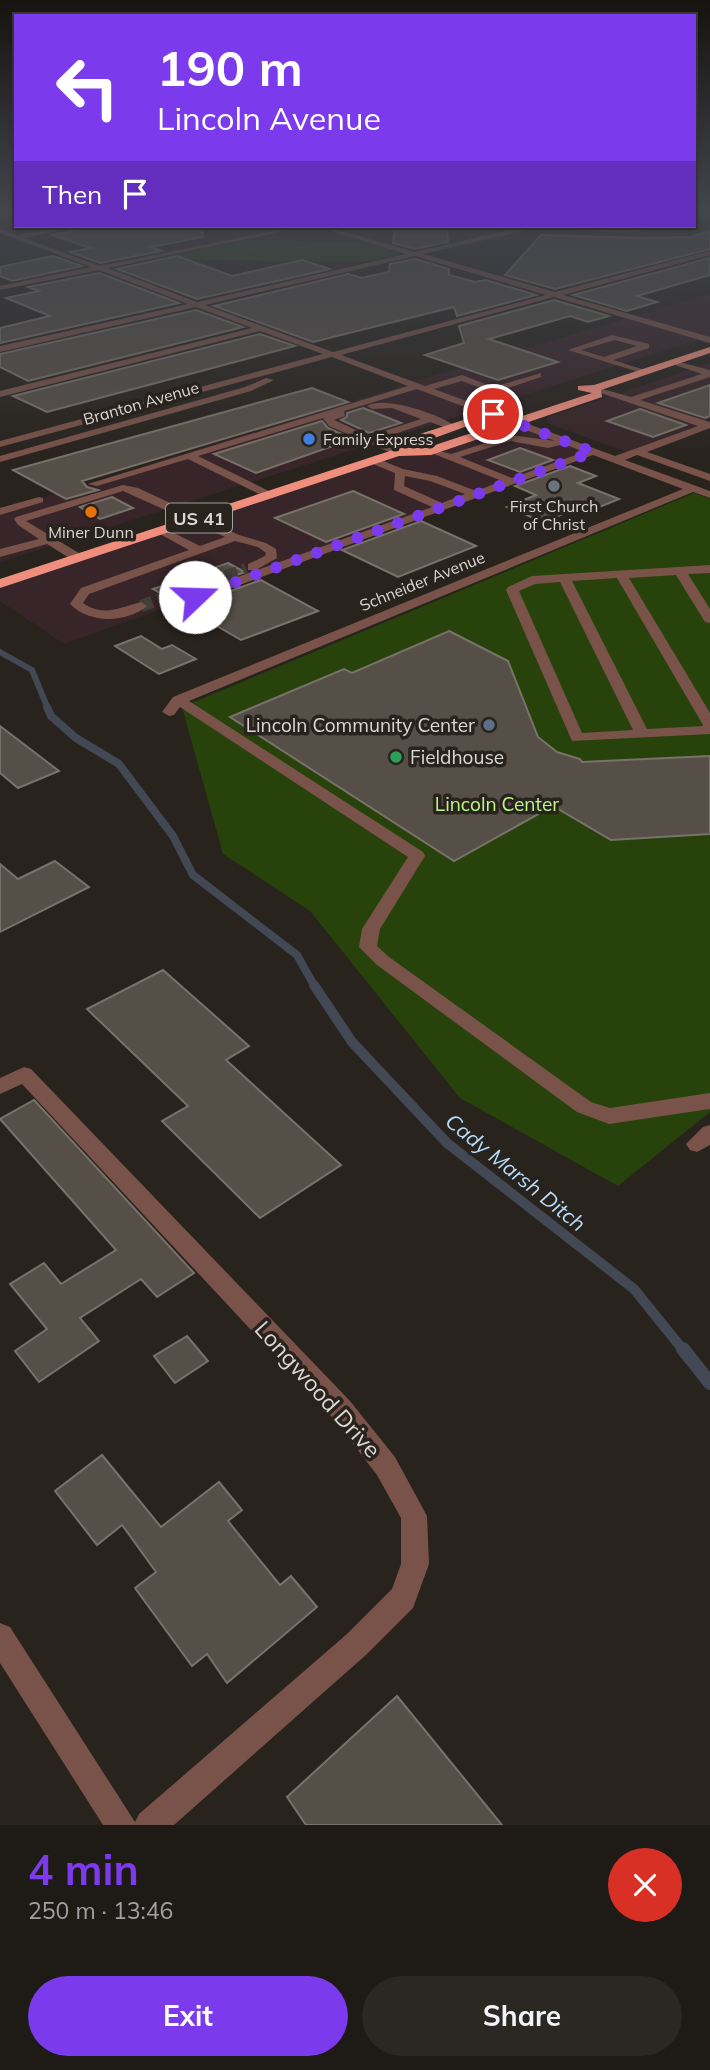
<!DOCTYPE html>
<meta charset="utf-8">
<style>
:root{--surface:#1e1a16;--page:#2b2723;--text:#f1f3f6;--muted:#a1a1a1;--line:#3c3835;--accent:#7c3aed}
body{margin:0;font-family:Mulish,sans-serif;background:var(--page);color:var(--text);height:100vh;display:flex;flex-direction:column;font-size:26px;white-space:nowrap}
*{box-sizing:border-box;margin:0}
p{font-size:23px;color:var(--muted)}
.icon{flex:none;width:38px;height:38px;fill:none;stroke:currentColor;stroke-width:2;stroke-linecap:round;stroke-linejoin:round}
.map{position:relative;height:1825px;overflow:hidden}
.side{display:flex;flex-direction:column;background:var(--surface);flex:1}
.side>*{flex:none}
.banner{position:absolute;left:14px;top:14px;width:682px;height:214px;border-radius:0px;box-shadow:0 2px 5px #0004,0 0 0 2px var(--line);background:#7c3aed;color:#fff;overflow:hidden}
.pin{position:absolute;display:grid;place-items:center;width:60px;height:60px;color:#fff;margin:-30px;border:4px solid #fff;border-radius:50%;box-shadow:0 2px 7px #0007}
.me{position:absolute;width:77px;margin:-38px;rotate:69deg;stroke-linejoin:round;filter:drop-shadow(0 0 5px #0008)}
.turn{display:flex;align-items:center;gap:24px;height:147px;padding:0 28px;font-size:32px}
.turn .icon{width:91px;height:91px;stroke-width:2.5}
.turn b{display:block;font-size:49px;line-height:60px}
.then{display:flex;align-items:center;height:66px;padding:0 28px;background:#0003;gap:14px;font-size:26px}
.round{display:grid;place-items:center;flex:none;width:74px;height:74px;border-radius:37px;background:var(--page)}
.head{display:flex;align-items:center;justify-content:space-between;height:119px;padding:0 28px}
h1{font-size:42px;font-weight:700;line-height:52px;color:var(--accent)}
.primary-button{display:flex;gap:14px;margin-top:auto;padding:14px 28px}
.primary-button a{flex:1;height:80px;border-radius:42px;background:var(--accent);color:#fff;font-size:28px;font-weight:700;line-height:80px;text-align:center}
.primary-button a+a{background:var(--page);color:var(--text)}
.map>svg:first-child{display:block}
.commercial{fill:#382529}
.green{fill:#27430b}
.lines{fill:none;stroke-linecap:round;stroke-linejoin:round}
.stream-far3{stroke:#424854;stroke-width:6}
.stream-far2{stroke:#424854;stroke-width:8}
.stream-far1{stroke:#424854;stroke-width:10}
.stream{stroke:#424854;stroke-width:14}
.building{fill:#564f48;stroke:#79726b;stroke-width:2}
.minor-tunnel{stroke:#433e38;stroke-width:12;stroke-dasharray:12 6;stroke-linecap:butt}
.minor{fill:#79524a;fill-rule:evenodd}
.highway{fill:#f08e7d;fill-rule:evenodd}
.route{stroke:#7c3aed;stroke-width:12;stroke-dasharray:0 21.6}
.shop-dot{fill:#3f7fe0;stroke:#28231d;stroke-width:2.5}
.worship-dot{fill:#6b7280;stroke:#28231d;stroke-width:2.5}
.food-dot{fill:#e8710a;stroke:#28231d;stroke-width:2.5}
.service-dot{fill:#5c6f8a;stroke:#28231d;stroke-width:2.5}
.leisure-dot{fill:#2e9e5b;stroke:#28231d;stroke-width:2.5}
.labels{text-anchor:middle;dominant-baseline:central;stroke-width:7;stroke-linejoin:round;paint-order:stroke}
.far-street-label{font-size:16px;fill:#dbd7d3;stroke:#28231d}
.far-poi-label{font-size:16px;fill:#dbd7d3;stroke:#28231d}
.shield{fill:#28231d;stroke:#a5a19c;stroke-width:2}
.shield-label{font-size:18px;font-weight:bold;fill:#dbd7d3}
.poi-label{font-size:19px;fill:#dbd7d3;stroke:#28231d;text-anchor:end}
.park-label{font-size:19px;fill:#baf789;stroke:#28231d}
.water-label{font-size:21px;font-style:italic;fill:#b7dcfe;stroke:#28231d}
.near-street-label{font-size:23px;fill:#dbd7d3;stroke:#28231d}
</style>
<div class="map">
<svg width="710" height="1825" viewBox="0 0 710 1825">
<rect width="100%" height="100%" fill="#28231d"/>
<!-- commercial -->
<g class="commercial">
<path d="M710 294V336L0 562V511L413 382Z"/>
<path d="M710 363V422L626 452 547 423 548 417Z"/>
<path d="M515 424 594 454 64 644 0 601V586L398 453H429Z"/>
</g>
<!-- green -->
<g class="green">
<path d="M246 240 366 242 401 253 365 262 155 259Z"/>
<path d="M694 493 710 499V1112L618 1186 460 1098 310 911 223 854 182 707Z"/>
</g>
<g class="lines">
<!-- stream-far3 -->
<path class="stream-far3" d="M0 652 32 670 48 709"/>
<!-- stream-far2 -->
<path class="stream-far2" d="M47 707 51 716 76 738 119 764 173 836 193 875 297 955 315 987"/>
<!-- stream-far1 -->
<path class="stream-far1" d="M314 985 352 1042 447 1143 634 1289 684 1351"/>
<!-- stream -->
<path class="stream" d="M683 1349 710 1383"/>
</g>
<!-- building -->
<g class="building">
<path d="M84 226H202L203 237 151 247 162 251 100 263 70 252 91 248 52 235 82 229Z"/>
<path d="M395 226H447L448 242 415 249 393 243Z"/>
<path d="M710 231V249L555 289 505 275 541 235 646 238 690 237Z"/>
<path d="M53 256 82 266 12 281 0 276V267Z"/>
<path d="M177 256 232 276 302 260 330 269 197 299 117 269Z"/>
<path d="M710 258V275L637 296 657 302 627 311 573 295Z"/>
<path d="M415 259 449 269V275L475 282 486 280 536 295 457 316 454 307 313 342 214 306 348 274 362 278 389 272 390 264Z"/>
<path d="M99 273 179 303 0 343V328L50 316 6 298 39 291 28 287Z"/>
<path d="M554 300 609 316 588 322 570 316 489 339 558 362 498 380 425 355 464 343 459 326Z"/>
<path d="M196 310 243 327 28 381 0 367V354Z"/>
<path d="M260 334 295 346 47 412 13 396Z"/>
<path d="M710 385V416L705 418 658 403Z"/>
<path d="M312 388 348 402 82 481 87 487 98 490 66 499 13 470Z"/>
<path d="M363 408 371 411 401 423 369 433 341 420 347 417V413Z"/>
<path d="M640 409 686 425 653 437 607 421Z"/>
<path d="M322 421 328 428 353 439 256 473 214 454Z"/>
<path d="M520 448 553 460 520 472 488 460Z"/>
<path d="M570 466 596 476 578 483 619 499 587 512 578 508 543 522 507 507 536 495 515 486Z"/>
<path d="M353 491 404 514 326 542 275 518Z"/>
<path d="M112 497 133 508 100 519 80 507Z"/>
<path d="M421 521 476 546 398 577 342 550Z"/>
<path d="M228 563 245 572 190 592 189 602H200L261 580 318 611 241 640 153 589Z"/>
<path d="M449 631 508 661 538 737 557 752 580 759 582 762 710 756V834L611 840 553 806 454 861 230 717 344 669 352 673Z"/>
<path d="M141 636 162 649 172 645 196 659 159 674 115 646Z"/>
<path d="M0 726 59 771 18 788 0 773Z"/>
<path d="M55 861 89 887 0 932V864L18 879Z"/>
<path d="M163 970 249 1046 226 1060 341 1165 260 1218 162 1121 188 1106 87 1009Z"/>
<path d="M34 1100 194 1273 157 1297 141 1279 80 1318 99 1341 39 1382 15 1351 47 1329 10 1284 44 1263 61 1284 116 1250 0 1119Z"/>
<path d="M187 1336 208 1361 175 1383 154 1356Z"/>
<path d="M102 1455 161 1527 219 1482 242 1510 228 1521 280 1585 291 1576 317 1607 227 1683 207 1654 192 1666 135 1588 156 1572 122 1525 97 1545 55 1491Z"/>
<path d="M397 1696 502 1825H306L287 1797Z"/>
</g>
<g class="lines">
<!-- minor-tunnel -->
<path class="minor-tunnel" d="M141 606 246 569"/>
<!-- minor -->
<g class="minor">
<path d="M695 211 710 215V219L695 215Z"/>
<path d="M68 226H81L24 238 100 266 297 226H309L108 268 197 302 406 254 315 226H324L415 252 526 226 626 229 689 226 626 233 536 228 423 254 555 292 710 251V255L563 295 710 337V343L554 297 341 355 425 386 462 375 493 387 541 373V377L493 393 462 381 434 389 615 456 698 426 592 390V386L631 397 702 374 672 364V360L710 370V377L640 400 710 422V428L647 452 710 474V481L637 455 625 460 710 491V498L693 492 189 701 423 852 425 856 380 929 377 946 389 957 591 1102 610 1108 710 1093V1109L609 1124 577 1112 377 965 359 947 362 929 408 857 180 707 174 715 169 716 162 712 173 697 683 489 593 455 199 600H191V594L432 507 394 490 395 473 368 462V458H376L403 469 437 476 476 491 502 481 429 452V448L451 454 510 435 555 441 417 389 344 411 345 416 334 420 369 436 421 419 392 408 372 409 367 406C385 395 441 415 457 427L452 430 430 422 377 440 402 450V454H394L329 426 323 418 198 456 273 493V497H265L188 459 97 486 88 484 408 386 332 357 0 447V441L323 354 260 331 0 397V391L252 328 196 307 0 352V346L188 304 99 270 0 290V286L91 267 0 233V229L17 235ZM415 256 546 295 333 352 205 305ZM510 441 548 448 564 444 584 452 512 478 460 457ZM405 476 430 481 465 494 442 503 404 486Z"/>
<path d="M612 335 649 344V348L613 360 645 370V374L568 350ZM615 340 637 346 604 357 581 350Z"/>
<path d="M266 378 274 380 251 391 0 462V456L245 387Z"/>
<path d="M123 485 138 488 239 535 266 543 276 549 277 558 256 570H248V564L265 556 266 553 258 547 235 541 89 594 83 603C103 617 119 608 141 602L147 606C127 623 89 624 70 604L81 588 189 550 158 533V529H166L200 546 225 537 123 491 26 521 82 555V561H74L47 544 0 557V549L39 539 18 525 14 519 16 517Z"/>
<path d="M39 497 43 498V502L0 515V508Z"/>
<path d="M710 565V573L688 574 710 609V623L705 622 676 575 629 578 710 713V734L572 741 506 590 508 587 532 576ZM617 578 703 725V726L647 729 572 581ZM560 582 633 730 582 733 519 591 535 584Z"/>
<path d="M24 1067 31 1069 350 1401 395 1457 427 1516 429 1564 413 1608 367 1654 174 1825H103L0 1663V1623L10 1627 135 1822 139 1814 347 1634 392 1589 401 1564V1518L377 1475 332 1417 22 1084 0 1094V1078Z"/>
<path d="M710 1125V1145L697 1152 690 1150 686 1144 703 1127Z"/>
</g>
<!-- highway -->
<path class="highway" d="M710 347V353L601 390 602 397 431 455 399 456 0 588V579L396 449 401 440 507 406 517 408 407 448H426L592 393 578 390V386L594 385Z"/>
</g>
<!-- sky -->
<linearGradient id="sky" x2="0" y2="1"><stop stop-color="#161310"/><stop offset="0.45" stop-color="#42454c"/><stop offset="1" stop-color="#42454c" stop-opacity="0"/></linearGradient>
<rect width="710" height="462" fill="url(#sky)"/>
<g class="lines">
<!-- route -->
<path class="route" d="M195 597 593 452 493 414"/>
</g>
<!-- markers -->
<circle class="shop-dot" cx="309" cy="439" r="7"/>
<circle class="worship-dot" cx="554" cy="486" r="7"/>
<circle class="food-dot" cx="91" cy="512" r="7"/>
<circle class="service-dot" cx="489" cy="725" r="7"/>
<circle class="leisure-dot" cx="396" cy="757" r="7"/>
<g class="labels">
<!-- far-street labels -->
<g class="far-street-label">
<text transform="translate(141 403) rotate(-16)">Branton Avenue</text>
<text transform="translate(422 581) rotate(-22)">Schneider Avenue</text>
</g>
<!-- far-poi labels -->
<g class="far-poi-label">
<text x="323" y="439" text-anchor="start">Family Express</text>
<text x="554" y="506">First Church<tspan x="554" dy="18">of Christ</tspan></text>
<text x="91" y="532">Miner Dunn</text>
</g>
<!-- shield labels -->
<rect class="shield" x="166" y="503.5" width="66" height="29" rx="5"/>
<g class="shield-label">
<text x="199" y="518">US 41</text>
</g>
<!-- poi labels -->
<g class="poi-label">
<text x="475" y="725">Lincoln Community Center</text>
<text x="410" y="757" text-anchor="start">Fieldhouse</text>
</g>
<!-- park labels -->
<g class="park-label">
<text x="497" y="804">Lincoln Center</text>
</g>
<!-- water labels -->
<g class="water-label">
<text transform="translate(516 1172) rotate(39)">Cady Marsh Ditch</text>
</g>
<!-- near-street labels -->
<g class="near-street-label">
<text transform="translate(318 1389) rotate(48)">Longwood Drive</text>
</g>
</g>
</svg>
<div class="pin" style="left:493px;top:414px;background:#d93025"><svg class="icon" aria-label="arrive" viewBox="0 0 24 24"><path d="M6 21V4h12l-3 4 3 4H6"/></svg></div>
<svg class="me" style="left:195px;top:597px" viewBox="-20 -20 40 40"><circle r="19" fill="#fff"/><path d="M0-13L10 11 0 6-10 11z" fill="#7c3aed"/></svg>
<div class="banner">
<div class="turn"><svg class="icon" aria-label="left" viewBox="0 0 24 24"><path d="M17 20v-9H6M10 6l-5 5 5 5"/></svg><div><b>190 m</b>Lincoln Avenue</div></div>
<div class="then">Then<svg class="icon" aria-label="arrive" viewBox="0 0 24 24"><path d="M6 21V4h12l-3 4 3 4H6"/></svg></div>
</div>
</div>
<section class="side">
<div class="head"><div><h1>4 min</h1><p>250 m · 13:46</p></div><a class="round" style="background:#d93025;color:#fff"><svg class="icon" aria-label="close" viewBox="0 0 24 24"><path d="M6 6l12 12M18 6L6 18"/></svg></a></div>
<div class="primary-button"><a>Exit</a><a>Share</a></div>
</section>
